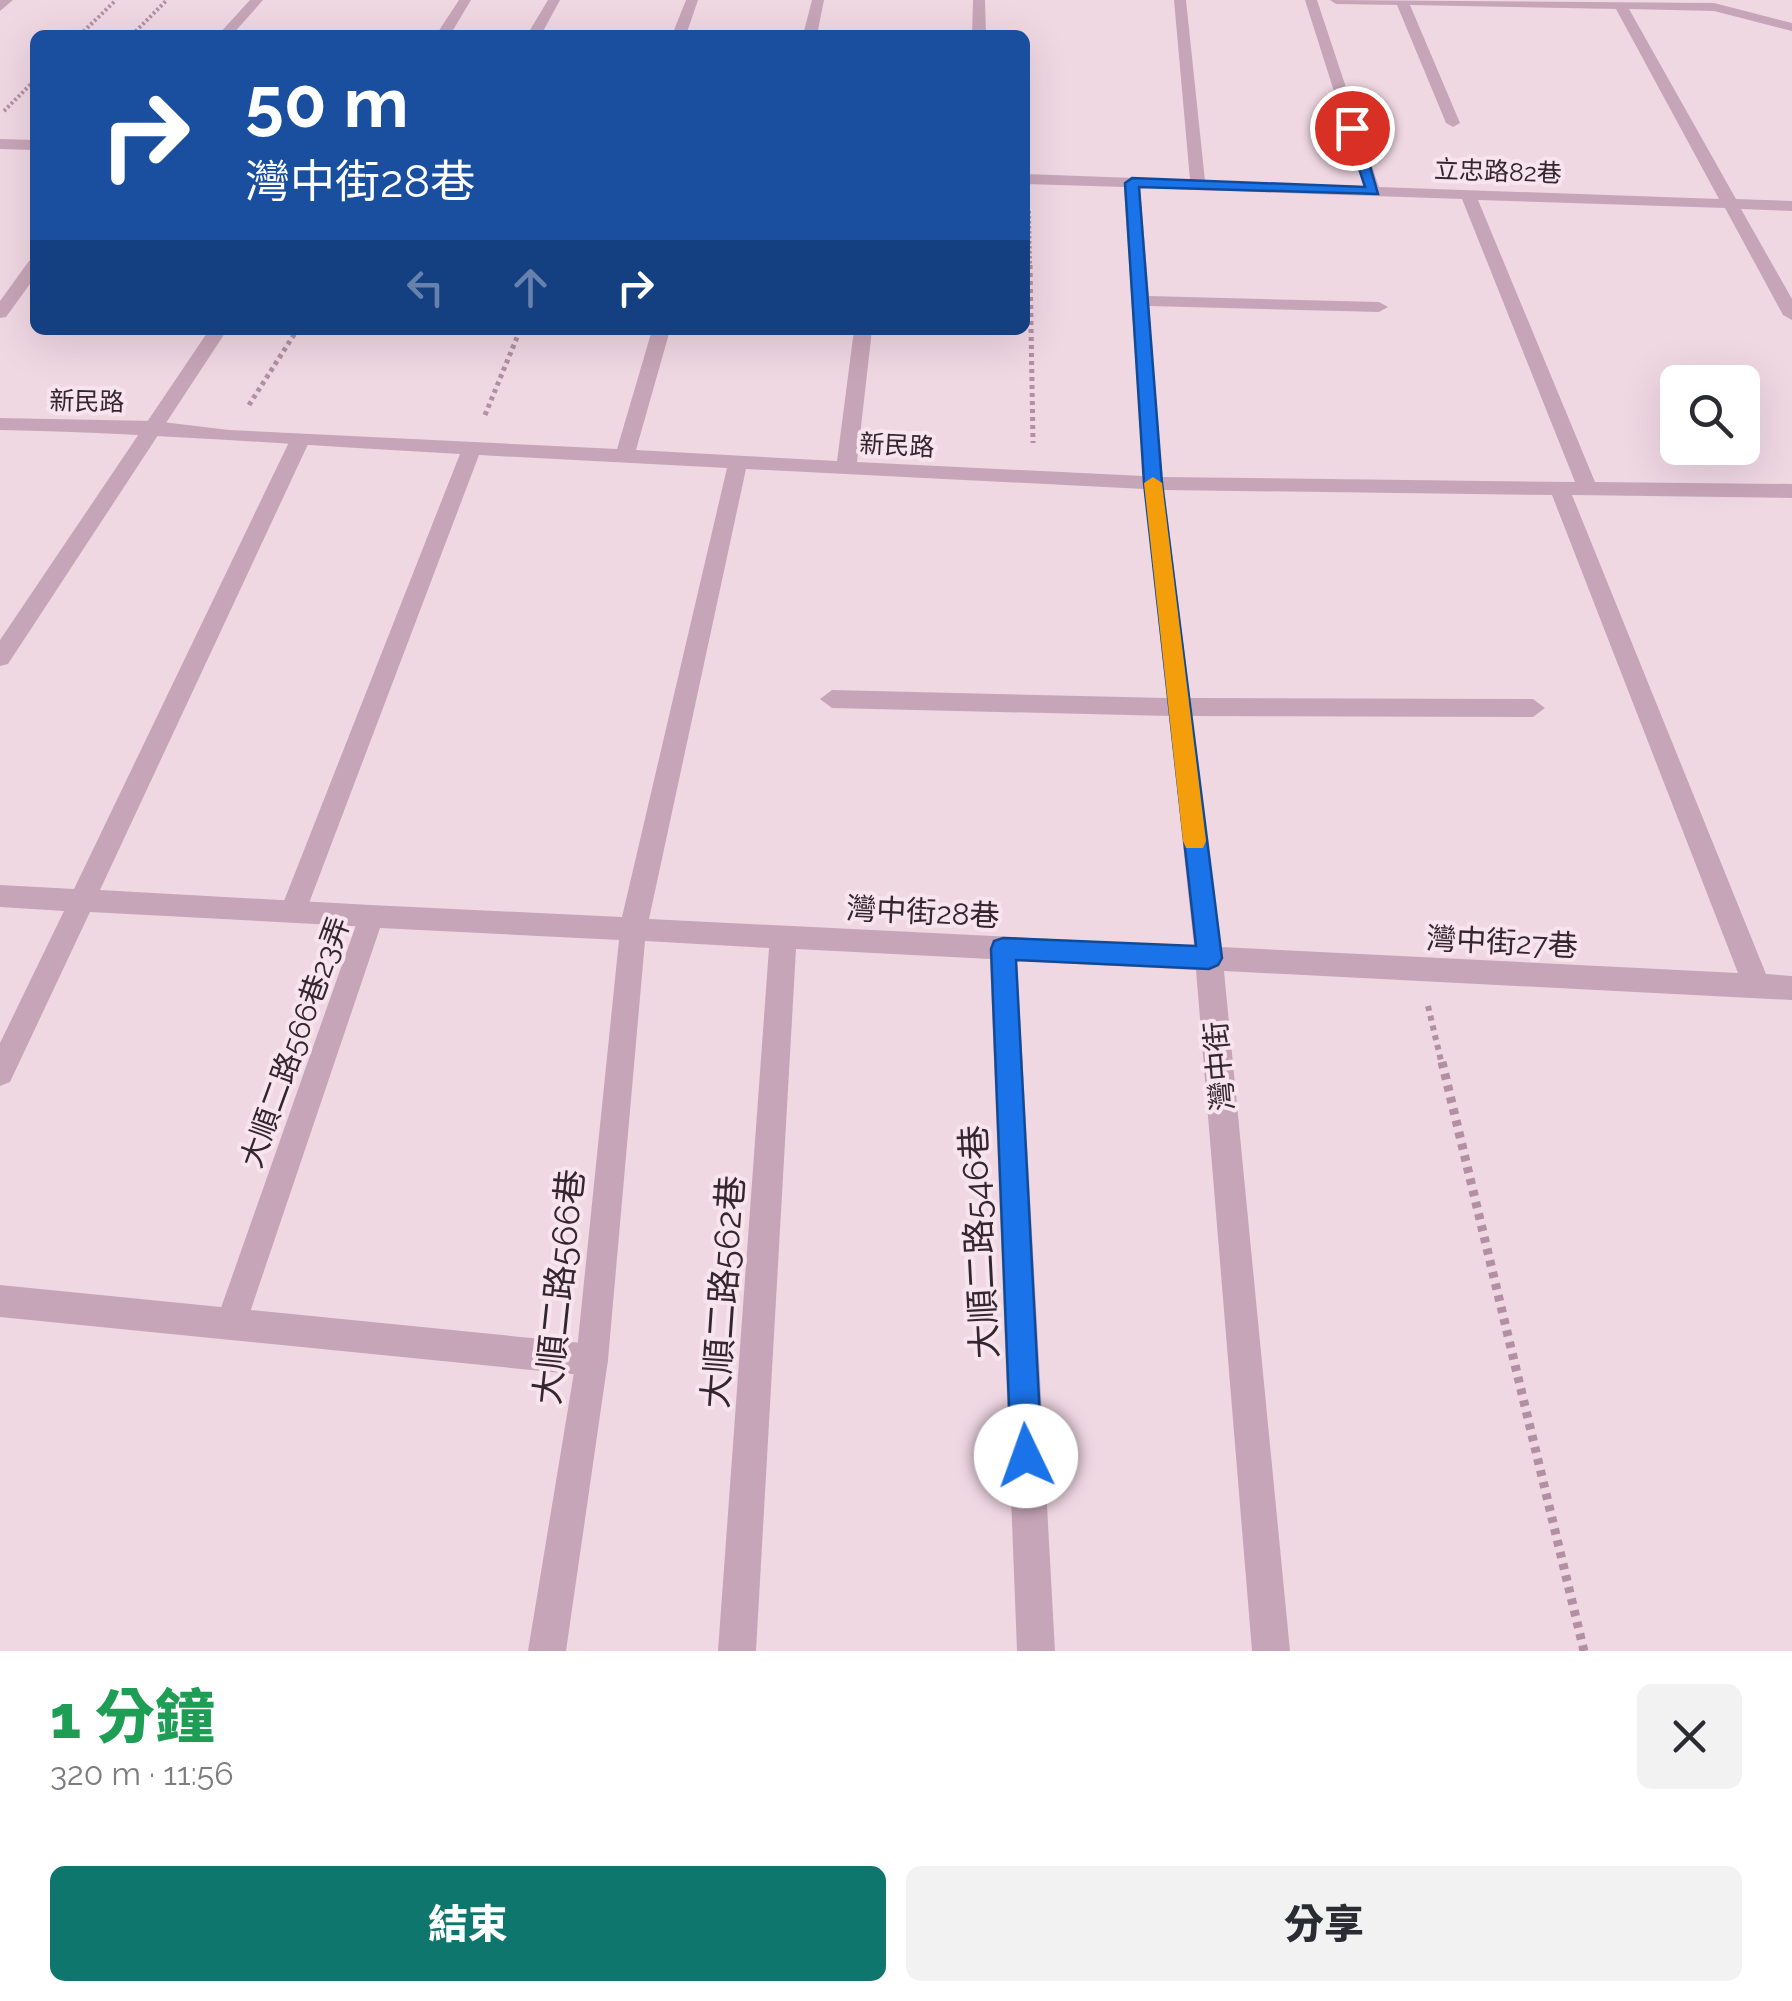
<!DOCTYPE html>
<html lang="zh-TW">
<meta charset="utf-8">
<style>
:root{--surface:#fff;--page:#f2f2f3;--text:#2b2b33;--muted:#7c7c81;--accent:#0f766e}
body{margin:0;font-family:Raleway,"Noto Sans TC",sans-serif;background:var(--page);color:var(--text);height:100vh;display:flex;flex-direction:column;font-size:38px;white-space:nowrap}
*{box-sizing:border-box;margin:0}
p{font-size:32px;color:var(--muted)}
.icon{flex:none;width:55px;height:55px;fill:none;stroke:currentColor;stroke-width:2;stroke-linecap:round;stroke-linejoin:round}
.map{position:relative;height:1651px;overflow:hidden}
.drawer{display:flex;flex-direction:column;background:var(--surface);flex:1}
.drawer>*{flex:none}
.hud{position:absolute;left:30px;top:30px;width:1000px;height:305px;border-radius:15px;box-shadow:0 10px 40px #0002;background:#1a4fa0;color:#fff;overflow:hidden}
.controls{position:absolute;left:1660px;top:365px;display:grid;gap:20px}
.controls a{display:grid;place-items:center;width:100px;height:100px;border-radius:15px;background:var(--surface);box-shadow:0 10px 40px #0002;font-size:50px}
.pin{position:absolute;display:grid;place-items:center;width:85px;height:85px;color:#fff;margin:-42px;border:5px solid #fff;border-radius:50%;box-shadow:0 2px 10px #0007}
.me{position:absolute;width:110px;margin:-55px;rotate:357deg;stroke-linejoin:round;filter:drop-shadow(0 0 8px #0008)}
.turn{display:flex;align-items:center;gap:35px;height:210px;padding:0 50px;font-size:45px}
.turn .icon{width:130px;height:130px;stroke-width:2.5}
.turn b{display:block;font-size:70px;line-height:85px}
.lanes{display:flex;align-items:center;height:95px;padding:0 50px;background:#0003;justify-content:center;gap:50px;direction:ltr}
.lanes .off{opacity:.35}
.round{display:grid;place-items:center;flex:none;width:105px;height:105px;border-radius:15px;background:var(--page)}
.summary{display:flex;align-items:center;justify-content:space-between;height:170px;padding:0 50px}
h1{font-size:60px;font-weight:800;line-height:75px;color:#1e9e55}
.primary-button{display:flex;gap:20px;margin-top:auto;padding:20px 50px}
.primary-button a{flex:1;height:115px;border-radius:15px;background:var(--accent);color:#fff;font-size:40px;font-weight:800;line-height:115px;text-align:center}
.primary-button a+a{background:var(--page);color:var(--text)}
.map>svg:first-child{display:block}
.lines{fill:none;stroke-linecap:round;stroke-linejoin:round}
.path-far3{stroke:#b38fa4;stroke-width:4;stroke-dasharray:2.5 2.5;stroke-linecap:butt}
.path-far2{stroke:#b38fa4;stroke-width:5;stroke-dasharray:4 4;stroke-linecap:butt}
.path-far1{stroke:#b38fa4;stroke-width:6;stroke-dasharray:5 5;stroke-linecap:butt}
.path{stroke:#b38fa4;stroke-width:9;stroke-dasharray:6 6;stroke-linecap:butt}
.service{fill:#c7a5b8;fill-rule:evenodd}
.minor{fill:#c7a5b8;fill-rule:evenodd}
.route{fill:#1a73e8;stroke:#114b97;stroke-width:2.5}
.slow{fill:#f59e0b}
.labels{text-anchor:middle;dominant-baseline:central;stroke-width:8;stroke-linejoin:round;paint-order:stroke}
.far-street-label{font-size:25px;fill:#33262f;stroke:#f8e4ed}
.street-label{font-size:30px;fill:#33262f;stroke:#f8e4ed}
.near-street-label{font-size:35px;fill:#33262f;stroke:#f8e4ed}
</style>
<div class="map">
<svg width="1792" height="1651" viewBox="0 0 1792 1651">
<rect width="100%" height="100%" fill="#f0d8e3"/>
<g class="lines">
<!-- path-far3 -->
<g class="path-far3">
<path d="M80 35 116 0"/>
<path d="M132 35 167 0"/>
<path d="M4 111 35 80"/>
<path d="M1029 211 1030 267"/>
</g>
<!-- path-far2 -->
<g class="path-far2">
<path d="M1030 265 1033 443"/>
<path d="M249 405 297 330"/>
<path d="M485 415 520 330"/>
</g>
<!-- path-far1 -->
<path class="path-far1" d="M1428 1006 1442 1065"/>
<!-- path -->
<path class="path" d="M1442 1062 1584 1651"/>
<!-- service -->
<g class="service">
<path d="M0 139 35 140V150L0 149Z"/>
<path d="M209 330H227L8 664 0 666V640Z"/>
<path d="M300 434 310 440 100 890 371 905 380 908 384 916 380 924 371 927 90 912 10 1082 0 1086V1043L64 911 0 907V885L74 889 290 440Z"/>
<path d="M0 1285 592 1344 604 1348 608 1360 604 1372 592 1376 0 1317Z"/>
</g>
<!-- minor -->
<g class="minor">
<path d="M0 0H13L0 11Z"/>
<path d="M250 0H263L232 35H218Z"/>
<path d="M459 0H471L450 35H436Z"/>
<path d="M548 0H560L541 35H527Z"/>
<path d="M686 0H698L686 35H672Z"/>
<path d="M812 0H824L817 35H803Z"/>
<path d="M973 0H985L986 35H972Z"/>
<path d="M1174 0H1186L1205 181 1364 186 1305 0H1317L1379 187 1719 199 1616 9 1410 5 1460 123 1453 127 1446 123 1397 5 1336 4 1330 0 1714 3 1792 23V31L1714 11 1629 9 1736 199 1792 201V211L1741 209 1792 299V320L1783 315 1725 208 1478 200 1595 482 1792 484V498L1572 495 1766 974 1792 976V1000L1224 971 1290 1651H1252L1196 970 1017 961 1055 1651H1017L990 959 796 949 756 1651H718L769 948 645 941 608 1360 566 1651H528L576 1360 619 940 380 928 243 1333 232 1338 221 1333 216 1322 362 908 371 905 622 917 727 468 479 455 306 911 302 919 293 922 284 919 280 911 460 454C306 446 154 433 0 430V418L154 421 229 430 617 449 652 330H670L636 450 837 461 854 330H872L857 462 1143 476 1124 187 1025 184V174L1190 180ZM1140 188 1462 199 1575 482 1162 477 1149 306 1379 312 1388 307 1379 302 1149 296ZM746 469 1144 489 1167 698 832 690 820 699 832 708 1169 716 1194 946 649 919ZM1164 490 1552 495 1738 973 1221 947 1192 716 1533 717 1545 708 1533 699 1190 698Z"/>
<path d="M35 260V277L6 317 0 318V301L29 261Z"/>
</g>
</g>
<!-- route -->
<path class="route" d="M1352 123 1359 128 1378 194 1139 187 1162 483 1222 958 1218 965 1209 969 1016 960 1042 1456 1038 1467 1026 1472 1015 1467 1011 1456 991 949 994 941 1003 938 1196 946 1144 483 1125 183 1132 178 1365 187 1346 128Z"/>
<!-- slow -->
<path class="slow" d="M1153 477 1162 483 1206 841 1203 848H1186L1183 841 1144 483Z"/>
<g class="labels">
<!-- far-street labels -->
<g class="far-street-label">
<text transform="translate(1498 171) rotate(2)">立忠路82巷</text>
<text transform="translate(87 401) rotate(1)">新民路</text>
<text transform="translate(897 445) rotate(3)">新民路</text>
</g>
<!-- street labels -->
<g class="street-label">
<text transform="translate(923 912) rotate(3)">灣中街28巷</text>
<text transform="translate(1502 942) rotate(3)">灣中街27巷</text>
<text transform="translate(295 1042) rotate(-70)">大順二路566巷23弄</text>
<text transform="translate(1219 1066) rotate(-95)">灣中街</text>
</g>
<!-- near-street labels -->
<g class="near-street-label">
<text transform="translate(979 1242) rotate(-93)">大順二路546巷</text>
<text transform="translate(559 1287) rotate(-84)">大順二路566巷</text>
<text transform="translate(723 1292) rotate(-86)">大順二路562巷</text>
</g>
</g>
</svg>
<div class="controls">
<a><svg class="icon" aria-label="search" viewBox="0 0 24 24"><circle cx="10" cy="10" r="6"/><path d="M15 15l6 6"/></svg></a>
</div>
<div class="pin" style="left:1352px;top:128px;background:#d93025"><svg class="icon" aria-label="arrive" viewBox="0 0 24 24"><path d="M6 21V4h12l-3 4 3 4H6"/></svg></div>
<svg class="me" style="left:1026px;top:1456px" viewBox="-20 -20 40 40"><circle r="19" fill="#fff"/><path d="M0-13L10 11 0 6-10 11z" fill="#1a73e8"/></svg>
<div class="hud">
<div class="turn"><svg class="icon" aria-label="right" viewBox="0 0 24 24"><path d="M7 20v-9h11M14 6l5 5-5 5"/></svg><div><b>50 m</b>灣中街28巷</div></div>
<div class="lanes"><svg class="icon off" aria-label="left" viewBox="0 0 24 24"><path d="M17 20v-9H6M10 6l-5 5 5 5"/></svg><svg class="icon off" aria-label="ahead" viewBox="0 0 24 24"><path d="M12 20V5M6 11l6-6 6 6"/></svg><svg class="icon" aria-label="right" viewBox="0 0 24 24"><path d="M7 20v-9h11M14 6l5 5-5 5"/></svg></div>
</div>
</div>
<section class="drawer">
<div class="summary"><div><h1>1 分鐘</h1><p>320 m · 11:56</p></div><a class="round"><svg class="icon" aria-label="close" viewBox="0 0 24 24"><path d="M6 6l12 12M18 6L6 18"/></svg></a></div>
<div class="primary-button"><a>結束</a><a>分享</a></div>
</section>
